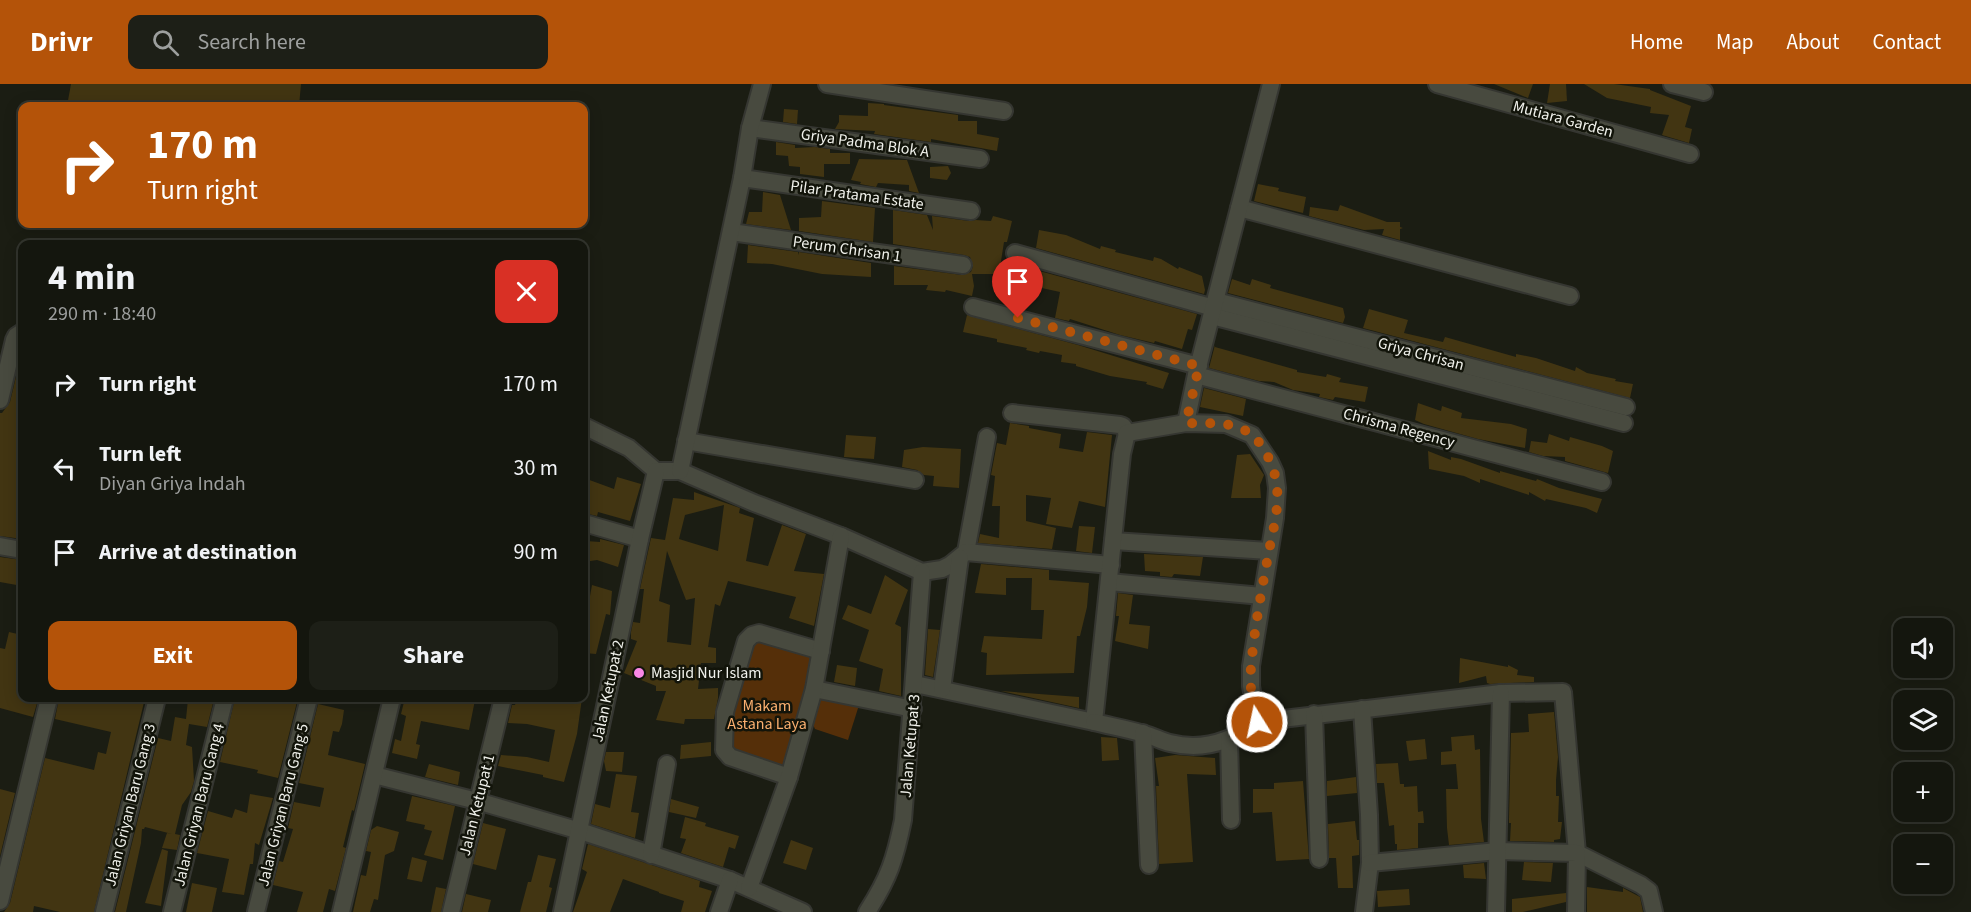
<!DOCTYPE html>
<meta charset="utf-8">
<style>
:root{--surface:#14160e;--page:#1d1f17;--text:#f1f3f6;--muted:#9d9f9e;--line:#33352e;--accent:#b45309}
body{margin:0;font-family:"Source Sans 3",sans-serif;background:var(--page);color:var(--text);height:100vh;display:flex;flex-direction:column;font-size:22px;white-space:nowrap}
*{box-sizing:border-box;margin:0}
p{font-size:20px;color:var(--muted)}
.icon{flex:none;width:33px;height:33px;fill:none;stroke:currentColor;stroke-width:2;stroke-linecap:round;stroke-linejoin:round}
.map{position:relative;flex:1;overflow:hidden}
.drawer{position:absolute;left:18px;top:156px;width:570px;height:462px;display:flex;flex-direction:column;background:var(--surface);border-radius:12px;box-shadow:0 3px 15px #0003,0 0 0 2px var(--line)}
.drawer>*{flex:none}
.guide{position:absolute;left:18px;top:18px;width:570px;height:126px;border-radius:12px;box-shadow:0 3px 15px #0003,0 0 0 2px var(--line);background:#b45309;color:#fff;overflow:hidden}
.tools{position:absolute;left:1893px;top:534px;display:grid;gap:12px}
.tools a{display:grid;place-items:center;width:60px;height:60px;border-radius:12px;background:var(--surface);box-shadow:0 3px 15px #0003,0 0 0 2px var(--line);font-size:30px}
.pin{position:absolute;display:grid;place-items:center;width:51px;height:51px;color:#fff;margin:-62px -26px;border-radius:50% 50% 50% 0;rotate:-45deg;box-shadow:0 0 6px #0007}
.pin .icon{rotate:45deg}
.me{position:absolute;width:66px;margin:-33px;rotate:350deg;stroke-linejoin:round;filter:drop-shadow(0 0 4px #0008)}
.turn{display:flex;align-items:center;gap:21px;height:126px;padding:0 30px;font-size:27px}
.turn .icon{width:78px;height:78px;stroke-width:2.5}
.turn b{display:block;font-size:42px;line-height:51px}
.round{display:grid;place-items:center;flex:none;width:63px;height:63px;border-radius:12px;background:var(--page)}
.headline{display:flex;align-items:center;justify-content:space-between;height:102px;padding:0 30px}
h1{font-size:36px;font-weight:700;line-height:45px}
.cta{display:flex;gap:12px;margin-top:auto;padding:12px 30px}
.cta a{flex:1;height:69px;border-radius:12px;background:var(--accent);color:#fff;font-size:24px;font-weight:700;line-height:69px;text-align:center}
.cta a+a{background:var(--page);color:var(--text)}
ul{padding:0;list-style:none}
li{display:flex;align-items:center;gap:18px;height:84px;padding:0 30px}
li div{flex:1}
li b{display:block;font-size:22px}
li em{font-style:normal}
header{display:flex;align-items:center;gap:36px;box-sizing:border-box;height:84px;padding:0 30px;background:var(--accent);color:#fff}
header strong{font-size:28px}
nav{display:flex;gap:33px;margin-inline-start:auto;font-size:21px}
.search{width:420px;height:54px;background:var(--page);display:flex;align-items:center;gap:15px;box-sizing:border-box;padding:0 21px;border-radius:12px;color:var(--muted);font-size:22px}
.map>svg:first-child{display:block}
.green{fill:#552f09}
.building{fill:#423512;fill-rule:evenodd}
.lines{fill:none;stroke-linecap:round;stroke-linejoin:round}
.street-casing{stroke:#353631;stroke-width:20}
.street{stroke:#484a3f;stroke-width:16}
.route{stroke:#b45309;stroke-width:10;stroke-dasharray:0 18}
.poi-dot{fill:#fb87e5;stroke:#12140a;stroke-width:2}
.labels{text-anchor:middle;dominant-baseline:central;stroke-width:5;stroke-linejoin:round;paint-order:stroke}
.street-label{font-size:16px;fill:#f0f1eb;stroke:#12140a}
.poi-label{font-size:16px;fill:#f0f1eb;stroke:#12140a;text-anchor:start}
.park-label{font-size:16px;fill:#faaf6f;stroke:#12140a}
</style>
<header>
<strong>Drivr</strong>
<div class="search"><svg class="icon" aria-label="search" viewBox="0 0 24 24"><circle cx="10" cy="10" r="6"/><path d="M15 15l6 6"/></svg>Search here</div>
<nav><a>Home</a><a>Map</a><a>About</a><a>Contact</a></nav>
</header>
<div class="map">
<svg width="1971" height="828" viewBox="0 0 1971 828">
<rect width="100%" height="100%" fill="#1b1d13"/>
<!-- green -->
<g class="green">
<path d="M754 555 817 574 784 688 733 670 730 631Z"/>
<path d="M821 614 859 621 848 656 815 645C809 634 814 624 821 614Z"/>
</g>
<!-- building -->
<g class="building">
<path d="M71 0H301L299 22H67Z"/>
<path d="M1494 0H1533L1528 14Z"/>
<path d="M1550 0H1566L1567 17 1547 19Z"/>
<path d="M1584 0H1614L1650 5V6L1691 22 1685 43 1692 45 1689 59 1662 51 1669 31 1650 29 1651 23 1607 14Z"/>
<path d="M868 19 884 20V21L958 31V37H977V50L999 54 997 67 931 55V58L874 50 875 47 835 45 839 38V31L868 32Z"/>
<path d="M784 25 798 26 797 40 783 38Z"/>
<path d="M776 58 795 61V64L815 63 830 65V69H850V80H824V93L800 90V83L789 82 788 72 776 71Z"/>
<path d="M859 75 907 76 919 109 909 107V101L878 99 876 103 860 100 861 98 851 96Z"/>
<path d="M948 82 951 89 947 96 930 94V83Z"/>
<path d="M1258 100 1279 104 1278 107 1306 113 1303 129 1254 117Z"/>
<path d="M763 108 780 111 791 146 746 140 749 128H762Z"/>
<path d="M822 117 875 124 873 158 799 147V134L821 133Z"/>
<path d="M1340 121 1387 138H1400V143L1403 144 1400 145V156L1382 151 1384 145 1364 146 1309 132 1310 123 1338 127Z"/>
<path d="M893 126 927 131 933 146 932 132 969 137 976 136 991 137 993 132 1012 137 1007 158H1004L999 190H972L974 202 972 212 946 206 945 208 926 206 928 201H894V182L962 191 971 188 973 182 970 173 964 171 893 160Z"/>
<path d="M1039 146 1066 151 1100 165 1101 162 1116 166 1115 168 1153 177 1154 173 1161 175 1178 185 1179 183 1202 192 1205 206 1204 210 1036 164Z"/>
<path d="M748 161 798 168 799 171V168L871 179V193L822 190 772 180 747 179Z"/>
<path d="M1032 185 1197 230 1192 246 1188 245 1182 265 1155 257 1154 259 1120 251 1070 235 1069 237 1055 234 1060 208 1028 201Z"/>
<path d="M998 195 1014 198 1011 211 995 208Z"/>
<path d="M1232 195 1250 201 1252 195 1271 201 1270 204 1343 224 1345 233 1343 239 1228 209Z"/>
<path d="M1369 225 1408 236 1404 249 1443 258 1445 253 1516 273V270L1536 274 1575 287 1576 283 1587 289 1616 295 1615 297 1633 300 1630 314 1363 244Z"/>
<path d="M967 231 1078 261 1169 289 1163 305 1146 300 1147 298 1110 292 1076 282V280L1061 278 1062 271 1040 267 1039 269 1026 266 1027 264 997 258V255L963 248Z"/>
<path d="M1215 261V263L1297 286V288L1326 293 1327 290 1341 294 1339 298 1368 303 1365 318 1335 313 1333 316 1319 313 1320 310 1293 306 1274 298 1259 297 1209 284Z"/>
<path d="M22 267V455L0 452V329H2L10 318Z"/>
<path d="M1204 304 1246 315 1243 332 1200 323Z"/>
<path d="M1418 319 1441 327 1442 322 1462 329 1461 334 1511 340 1527 345 1525 364 1478 355 1424 340 1415 336Z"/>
<path d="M1010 339 1029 342V344L1061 350 1059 364 1083 368 1087 348 1112 351 1105 423 1079 417 1072 444 1046 440 1051 414 1026 411V437L1056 444 1052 465 978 459 980 450 999 454 1000 422H992L995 392 991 391 997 359 1006 361Z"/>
<path d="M1549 350 1569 357 1570 353 1602 362 1613 367 1608 389 1565 377V373L1543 372 1529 368 1531 357 1547 359Z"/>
<path d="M846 351 876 353 874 375 844 373Z"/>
<path d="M923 363 961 365 959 404 933 402 934 392 924 391 917 386 902 383 904 366Z"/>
<path d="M1428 367 1451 376V373L1461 375 1500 389V387L1536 397 1537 395 1559 404 1602 415 1597 429 1586 424 1546 415 1545 417 1529 408V411L1480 395V399L1464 392 1429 385Z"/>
<path d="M1250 370 1264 391 1260 401 1261 414H1231L1237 371Z"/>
<path d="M617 393 641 400 630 437 598 428 597 432 584 429V394L614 405Z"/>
<path d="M694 408 740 424 739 429 754 434 746 477 768 482 782 441 806 450 794 487 824 490 814 542 789 534 796 513 728 497 720 522 715 520 708 563 716 564V579H701L698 605 718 604V614L714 635H685L684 640 656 636 666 607H656V602L624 589 637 557 631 555V548L633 538 640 539 644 505H640L651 454 665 456 673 414 694 416ZM724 421 718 467 679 455 685 431ZM667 467 686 516 695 514 691 561 667 558 670 521 659 517Z"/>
<path d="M1079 442 1095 443 1092 469 1076 467Z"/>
<path d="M600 455 624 461 618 483 597 476 584 478 586 457 600 458Z"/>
<path d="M1144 470 1203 473 1200 492 1174 490 1172 493 1160 492V488L1145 487Z"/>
<path d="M0 473 22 476V502L0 498Z"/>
<path d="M981 480 1049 486V496L1089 499 1087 523 1080 552H1077L1074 589 986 591 987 569 981 568 984 552 1042 555 1044 526H1031L1032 494H1006V511L975 509Z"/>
<path d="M885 491 908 506 895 540 901 543V612L879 607 883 585 859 577 869 546 842 535 848 521 871 530Z"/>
<path d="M592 501 612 507 610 531 606 530 596 570 584 569V545Z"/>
<path d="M1118 509 1133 511 1129 540 1150 542 1148 565 1115 557 1119 532H1116Z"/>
<path d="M928 545 940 546 933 593 925 591Z"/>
<path d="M9 548 22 551V614L38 616 33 633 0 624V564L5 565Z"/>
<path d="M1460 574 1508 583V581L1518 586 1517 591 1534 593V598L1490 600 1487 599 1486 592 1459 599Z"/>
<path d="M837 581 857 584 855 602 834 598Z"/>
<path d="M1001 607 1079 613V624Z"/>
<path d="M59 614H145L94 828H60L34 822 33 828H4L10 819 45 674 94 686 98 668 106 670 111 648 55 635Z"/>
<path d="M235 614H273L289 619 291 614H298L278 694 257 689 258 686 220 678Z"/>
<path d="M405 614H467L475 616 469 646 421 637 416 660 420 661 417 675 392 669 395 655 401 657 406 632 401 630Z"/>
<path d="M517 614H582L577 650 564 698 543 693V691L498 682 501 671 527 673 549 678 555 646 527 640 508 639 512 621H515Z"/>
<path d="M188 615 213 619 207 643 189 640 186 661 192 663 194 697 191 708 182 721 175 750 180 751 177 766 162 764 167 749 172 750 145 743 144 745H142L141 759 126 828H115L158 654 171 657 175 633 186 635Z"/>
<path d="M318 620 344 626 342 640 339 648 333 647 328 671 365 680 354 727 352 726 343 763 346 764 335 807 329 805 323 828H297L303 808 273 801 279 777 283 778 293 745 288 744 294 718 320 723 324 704 299 699Z"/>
<path d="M1554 628 1558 673 1556 696V712H1559L1558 738H1562L1560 755 1554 756V758L1510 757 1511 739H1509V735L1511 649 1529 648 1528 630Z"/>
<path d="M1474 651 1475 666 1480 665 1481 735 1484 758 1449 761 1447 744 1446 705H1458L1456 680 1441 681V668L1452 667 1451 653Z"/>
<path d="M1101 653 1117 654 1119 676 1102 677Z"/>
<path d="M1425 655 1427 675 1409 677 1406 657Z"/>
<path d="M711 658V672L680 675 681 661Z"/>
<path d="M606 668H624L622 688 606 687 604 677Z"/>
<path d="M1175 671 1215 674 1216 691 1187 690 1193 778 1159 780 1156 702H1159L1155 674Z"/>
<path d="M1398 679 1400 700H1404V703L1417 702 1418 728 1423 727 1424 739H1418V764L1397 766V760H1395L1394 741 1389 742 1384 699H1377L1376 680Z"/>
<path d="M429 680 460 688 458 701 425 693Z"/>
<path d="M616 690 637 692 631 728 639 729 635 754 591 740 595 720 610 724Z"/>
<path d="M1356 693 1357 709 1327 712V697Z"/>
<path d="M1303 697 1309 775 1276 777 1272 728 1253 729V705H1274V699Z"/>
<path d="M0 705 15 709 0 772Z"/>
<path d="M250 710 273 714 259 761 255 759 253 780H250L244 811 222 808 229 775 197 769 208 727 232 734 235 725 247 729Z"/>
<path d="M412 712 455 722 443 776 424 771 432 747 424 745 425 741 406 737Z"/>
<path d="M671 715 699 723 696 734 669 728Z"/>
<path d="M685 733 706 739 705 742 739 752 735 765 729 763 723 783 681 769 686 755 680 754Z"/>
<path d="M1355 737 1357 756H1359V771L1352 772 1353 804H1338L1336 774H1329L1328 740Z"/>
<path d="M483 739 506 745 496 786 473 780Z"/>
<path d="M377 742 399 748 394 767 385 771 378 816 374 815 370 828H353L361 791 366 792 371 768 366 767 371 746Z"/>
<path d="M791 756 813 764 806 786 783 779Z"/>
<path d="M588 760 700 797 699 803 712 807 705 828H681L684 817 659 809V808L623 795 610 828H573L587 788 582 785Z"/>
<path d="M162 765 168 767 161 822 145 819Z"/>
<path d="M538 771 556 775 549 803 552 804 546 828H520L528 798H531Z"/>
<path d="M412 773 427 777 422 798 407 795Z"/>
<path d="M1524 778 1553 779 1551 798 1522 796Z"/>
<path d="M1484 779 1486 795 1464 794 1463 781Z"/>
<path d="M192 799 217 804 212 828H186Z"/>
<path d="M436 803 446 805 441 828H431Z"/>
<path d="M1587 803 1623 808V804L1640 813 1643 828H1587Z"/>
<path d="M1409 805 1410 821 1378 823 1377 807Z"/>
<path d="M1566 809V818L1523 828H1512V815Z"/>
<path d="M466 810 491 816 488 828H462Z"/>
</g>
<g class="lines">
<defs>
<g id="street">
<path d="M827 0 1004 27"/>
<path d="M1437 0 1690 70"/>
<path d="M1672 0 1704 8"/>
<path d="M750 44 980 75"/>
<path d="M742 94 971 127"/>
<path d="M1239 124 1570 212"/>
<path d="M731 148 963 181"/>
<path d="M1015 169 1214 224"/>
<path d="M1216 217 1626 323"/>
<path d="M973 223 1199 282"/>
<path d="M1212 232 1624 339"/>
<path d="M1196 291 1602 398"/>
<path d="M0 316 14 256 16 252 22 248"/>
<path d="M1012 329 1120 341 1123 342 1127 349"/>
<path d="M1186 339 1196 291 1271 0"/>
<path d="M584 342 629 364 656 387H680L754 419 841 452 922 488 942 485 950 481 966 468 987 353"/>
<path d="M686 357 915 396"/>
<path d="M680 387 742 94 750 44 762 0"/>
<path d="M584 439 640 455"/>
<path d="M1113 457 1269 467"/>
<path d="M0 462 22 466"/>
<path d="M966 468 1111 481"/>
<path d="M1109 498 1262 512"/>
<path d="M915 600 1094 638 1122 370 1127 349 1186 339 1226 340 1252 351 1270 378 1275 389 1277 404 1275 434 1251 582V602L1257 638 1501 609 1563 608 1577 769 1641 801 1649 807 1654 828"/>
<path d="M814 605 913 625"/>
<path d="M942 605 960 474"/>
<path d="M1362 625 1369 731 1370 779 1364 828"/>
<path d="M1314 630 1319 775"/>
<path d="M1094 638C1110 642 1128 645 1144 650 1153 652 1161 657 1170 659 1202 667 1231 658 1257 638"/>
<path d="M1143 649 1149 781"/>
<path d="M1229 655 1231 736"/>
<path d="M374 691 477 717 580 747 730 796 803 828"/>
<path d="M789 693 730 673 724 666 725 628 746 557 752 551 759 549 821 567"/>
<path d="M651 771 667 680"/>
<path d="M1370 779 1498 767 1577 769 1576 828"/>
<path d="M749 804 789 693 814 605 841 452"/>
<path d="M0 817 49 614"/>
<path d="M104 828 157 614"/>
<path d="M172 828 225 614"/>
<path d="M256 828 309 614"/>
<path d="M341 828 392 614"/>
<path d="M451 828 503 614"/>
<path d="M562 828 640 455 656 387"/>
<path d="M719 828 730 796"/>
<path d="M867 828C889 794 895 775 903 736L922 488"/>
<path d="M1496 828 1501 609"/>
</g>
</defs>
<!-- street casing -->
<use href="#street" class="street-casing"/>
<!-- street -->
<use href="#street" class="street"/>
</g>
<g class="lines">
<!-- route -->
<path class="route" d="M1018 234 1199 282 1186 339C1207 340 1234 336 1252 351 1265 362 1276 386 1277 404 1279 425 1273 446 1269 467 1262 504 1254 546 1251 584 1249 602 1253 620 1257 638"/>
</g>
<!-- markers -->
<circle class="poi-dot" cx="639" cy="589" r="6"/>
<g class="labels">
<!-- street labels -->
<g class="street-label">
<text transform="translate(1563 35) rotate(15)">Mutiara Garden</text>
<text transform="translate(865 59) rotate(8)">Griya Padma Blok A</text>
<text transform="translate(857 111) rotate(8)">Pilar Pratama Estate</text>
<text transform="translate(847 165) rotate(8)">Perum Chrisan 1</text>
<text transform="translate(1421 270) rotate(15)">Griya Chrisan</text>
<text transform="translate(1399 344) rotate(15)">Chrisma Regency</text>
<text transform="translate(608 607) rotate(-78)">Jalan Ketupat 2</text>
<text transform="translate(910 662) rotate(-85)">Jalan Ketupat 3</text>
<text transform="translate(130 721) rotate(-76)">Jalan Griyan Baru Gang 3</text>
<text transform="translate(199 721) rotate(-76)">Jalan Griyan Baru Gang 4</text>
<text transform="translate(283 721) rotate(-76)">Jalan Griyan Baru Gang 5</text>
<text transform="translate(477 721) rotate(-76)">Jalan Ketupat 1</text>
</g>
<!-- poi labels -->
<g class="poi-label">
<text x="651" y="589">Masjid Nur Islam</text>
</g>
<!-- park labels -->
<g class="park-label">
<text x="767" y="622">Makam<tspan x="767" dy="18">Astana Laya</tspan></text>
</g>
</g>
</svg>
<div class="tools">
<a><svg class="icon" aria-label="sound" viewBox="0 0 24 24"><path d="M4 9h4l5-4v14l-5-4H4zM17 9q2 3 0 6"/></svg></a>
<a><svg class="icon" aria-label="layers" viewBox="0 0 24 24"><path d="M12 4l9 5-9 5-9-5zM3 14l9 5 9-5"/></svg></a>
<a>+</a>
<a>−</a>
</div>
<div class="pin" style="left:1018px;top:234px;background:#d93025"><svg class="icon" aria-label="arrive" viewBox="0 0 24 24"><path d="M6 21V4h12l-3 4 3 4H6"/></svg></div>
<svg class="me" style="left:1257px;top:638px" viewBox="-20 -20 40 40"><circle r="17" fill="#b45309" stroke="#fff" stroke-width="3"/><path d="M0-11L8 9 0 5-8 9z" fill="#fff"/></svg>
<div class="guide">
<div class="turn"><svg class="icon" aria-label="right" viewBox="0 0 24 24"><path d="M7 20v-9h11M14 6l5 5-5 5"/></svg><div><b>170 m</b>Turn right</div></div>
</div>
<section class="drawer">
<div class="headline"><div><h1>4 min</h1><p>290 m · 18:40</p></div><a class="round" style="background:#d93025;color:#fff"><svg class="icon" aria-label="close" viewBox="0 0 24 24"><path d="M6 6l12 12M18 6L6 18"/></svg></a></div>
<ul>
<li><svg class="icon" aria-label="right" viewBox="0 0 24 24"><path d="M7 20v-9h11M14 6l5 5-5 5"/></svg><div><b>Turn right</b></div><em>170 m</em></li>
<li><svg class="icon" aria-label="left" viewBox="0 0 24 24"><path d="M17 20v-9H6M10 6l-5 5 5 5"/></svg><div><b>Turn left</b><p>Diyan Griya Indah</p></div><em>30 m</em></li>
<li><svg class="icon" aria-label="arrive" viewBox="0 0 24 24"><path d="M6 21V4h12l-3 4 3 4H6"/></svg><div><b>Arrive at destination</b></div><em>90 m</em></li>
</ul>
<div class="cta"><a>Exit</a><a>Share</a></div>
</section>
</div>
